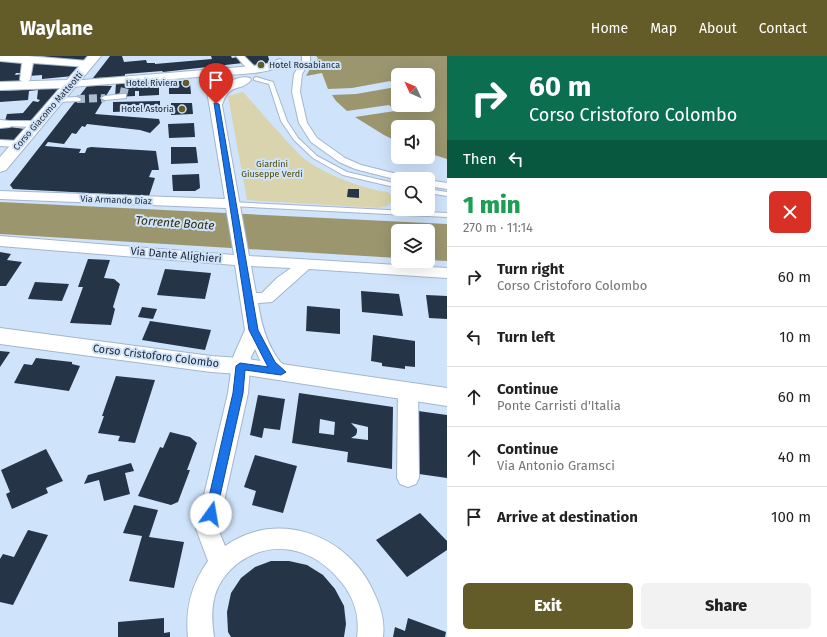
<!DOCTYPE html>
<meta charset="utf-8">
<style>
:root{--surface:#fff;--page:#f2f2f2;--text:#222;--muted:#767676;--line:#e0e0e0;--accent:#635b28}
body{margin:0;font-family:"Fira Sans",sans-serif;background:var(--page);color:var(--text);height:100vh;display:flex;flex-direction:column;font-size:15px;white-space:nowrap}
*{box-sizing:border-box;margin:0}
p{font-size:13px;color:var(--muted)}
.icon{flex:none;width:22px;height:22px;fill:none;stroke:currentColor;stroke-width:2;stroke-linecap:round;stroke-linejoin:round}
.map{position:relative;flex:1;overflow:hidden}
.drawer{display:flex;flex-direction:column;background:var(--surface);width:380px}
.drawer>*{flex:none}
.banner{background:#0b6e4f;color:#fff;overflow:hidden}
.needle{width:26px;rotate:314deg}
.buttons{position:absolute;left:391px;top:12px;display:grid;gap:8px}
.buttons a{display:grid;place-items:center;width:44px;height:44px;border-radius:6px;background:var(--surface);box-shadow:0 4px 16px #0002;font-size:20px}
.pin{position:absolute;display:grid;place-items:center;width:34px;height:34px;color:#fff;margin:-41px -17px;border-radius:50% 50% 50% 0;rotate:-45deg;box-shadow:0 0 4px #0007}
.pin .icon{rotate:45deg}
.me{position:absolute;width:44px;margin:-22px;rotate:13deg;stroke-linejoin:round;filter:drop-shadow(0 0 3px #0008)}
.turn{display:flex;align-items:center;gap:14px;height:84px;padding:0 16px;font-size:18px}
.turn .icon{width:52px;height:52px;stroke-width:2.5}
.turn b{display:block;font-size:28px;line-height:34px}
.then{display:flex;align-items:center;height:38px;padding:0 16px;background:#0003;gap:8px;font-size:15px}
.round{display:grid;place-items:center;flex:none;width:42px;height:42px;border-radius:6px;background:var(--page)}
.head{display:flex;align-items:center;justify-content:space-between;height:68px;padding:0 16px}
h1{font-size:24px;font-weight:800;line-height:30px;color:#1e9e55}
.button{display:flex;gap:8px;margin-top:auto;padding:8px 16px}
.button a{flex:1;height:46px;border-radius:6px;background:var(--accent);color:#fff;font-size:16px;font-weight:800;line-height:46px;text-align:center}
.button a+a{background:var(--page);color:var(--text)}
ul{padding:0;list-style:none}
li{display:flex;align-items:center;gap:12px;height:60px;padding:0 16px;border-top:1px solid var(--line)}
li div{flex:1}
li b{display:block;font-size:15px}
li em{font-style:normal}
header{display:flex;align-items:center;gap:24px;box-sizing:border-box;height:56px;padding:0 20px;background:var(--accent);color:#fff}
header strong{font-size:19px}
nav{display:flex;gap:22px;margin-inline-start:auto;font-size:14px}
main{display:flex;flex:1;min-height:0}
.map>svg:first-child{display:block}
.green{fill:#d9d4ad}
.water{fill:#9b966e;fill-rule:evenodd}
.building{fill:#253447;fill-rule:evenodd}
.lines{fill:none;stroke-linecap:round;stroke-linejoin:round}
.pedestrian-tunnel{stroke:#acbdd2;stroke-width:8;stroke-dasharray:8 4;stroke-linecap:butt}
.service-casing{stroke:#a3b6ce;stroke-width:2}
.pedestrian-casing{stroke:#a3b6ce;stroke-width:2}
.minor-casing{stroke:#a3b6ce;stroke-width:2}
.secondary-casing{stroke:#a3b6ce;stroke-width:2}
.primary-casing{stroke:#a3b6ce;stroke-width:2}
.service{fill:#fff;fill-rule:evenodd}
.pedestrian{fill:#fff;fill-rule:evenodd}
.minor{fill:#fff;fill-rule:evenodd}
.secondary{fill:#fff;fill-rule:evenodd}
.primary{fill:#fff;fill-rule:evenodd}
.route{fill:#1a73e8;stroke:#114b97}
.poi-dot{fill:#635b28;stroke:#cfe3fb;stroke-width:1.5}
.labels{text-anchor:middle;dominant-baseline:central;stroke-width:4;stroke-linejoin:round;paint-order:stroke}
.far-poi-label{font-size:9px;fill:#1f262f;stroke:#cfe3fb;text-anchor:end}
.far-street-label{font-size:9px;fill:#1f262f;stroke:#cfe3fb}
.far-park-label{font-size:9px;fill:#524900;stroke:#cfe3fb}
.street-label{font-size:11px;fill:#1f262f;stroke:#cfe3fb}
.water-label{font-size:12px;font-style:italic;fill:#322d0b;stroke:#cfe3fb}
</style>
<header>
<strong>Waylane</strong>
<nav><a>Home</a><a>Map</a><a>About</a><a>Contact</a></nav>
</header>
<main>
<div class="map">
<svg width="447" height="581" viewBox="0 0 447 581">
<rect width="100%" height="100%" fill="#cfe3fb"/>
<!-- green -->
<path class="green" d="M243 36C262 57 281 80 301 100 318 116 365 134 388 136L391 139 392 145 387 150 378 152 247 144 228 40Z"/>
<!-- water -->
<g class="water">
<path d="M316 0H447V103L428 97V71H398V86L384 79 355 61 395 55 389 49 347 55 336 45 332 39 356 38 396 31 390 25 352 32 328 33 322 17 306 20 310 13 316 14 314 11 318 2ZM398 19H428V49H398Z"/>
<path d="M0 146 447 168V205L428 204V175H398V202L0 178Z"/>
</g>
<!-- building -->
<g class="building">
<path d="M38 0H94L85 5Z"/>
<path d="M110 0H122L124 6 146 4 147 7H155V8L212 3 211 0H231L232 2 238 1 243 7 163 16 162 15 125 18V21L93 22Z"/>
<path d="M243 0H268L270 7 253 9 249 7Z"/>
<path d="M0 5 25 6 23 17H16L15 19 22 18 21 25 0 26Z"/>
<path d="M30 6 81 11 73 20 42 23V19L28 20Z"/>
<path d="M169 25H185L190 27 191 38H169Z"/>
<path d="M159 26V39L139 40V35H135V40L115 41 116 27Z"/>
<path d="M88 29 112 30 95 58 159 63 160 67 150 77 140 74 87 68 85 71 82 70 76 78 72 77 64 88 48 86 45 90 81 93 79 97H85L87 92 91 91 156 95 159 114H152L149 121 155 122 149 140 13 133 10 129Z"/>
<path d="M63 32 34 64 5 65 7 58 23 57 33 45 38 46 40 44 37 43 38 34 29 35 28 44 0 46V35Z"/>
<path d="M160 45V54L113 56V46Z"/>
<path d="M171 47H192L193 58 171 59Z"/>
<path d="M194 67 195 81 169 82 168 68Z"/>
<path d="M2 70 25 73 14 86 0 84V72Z"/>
<path d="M171 91H196L198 107 171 108Z"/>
<path d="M199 118 200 132 195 135H173L172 119Z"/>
<path d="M348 133H359V142L347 141Z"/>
<path d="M0 196 11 198 7 204 22 206 6 230H0Z"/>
<path d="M88 203 110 204 104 222 114 223 120 228 113 251 115 253 111 269 70 267 83 231H78Z"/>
<path d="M165 213 211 217 205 243 157 239Z"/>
<path d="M35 226 69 228 62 245 28 243Z"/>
<path d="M361 235 399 238 403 260 362 256Z"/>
<path d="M426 239 447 240V263L429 262Z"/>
<path d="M307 250 340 253V278L306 275Z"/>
<path d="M142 251 157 253 153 263 138 261Z"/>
<path d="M150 265 211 274 205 294 142 284Z"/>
<path d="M373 279 415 285V311L405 310V313L382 310V307L371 305Z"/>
<path d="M0 295 10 296 0 311Z"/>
<path d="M36 302 72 306V308L80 310 69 335 14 327 24 308 32 309Z"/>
<path d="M116 320 155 324 135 387 118 385 120 380 98 377 104 360H102Z"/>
<path d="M299 337 393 351 392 413 347 406 348 396 292 387ZM320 363 335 366 334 379 319 377ZM351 367 368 371V384L351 382 356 379 357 376V373Z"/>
<path d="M258 339 285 343 280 374 264 372 262 382 250 379Z"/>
<path d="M418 355 447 359V422L419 418Z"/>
<path d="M170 376 190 381 197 387 187 414H190L178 446 171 449 138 440 160 391 163 392Z"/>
<path d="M46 393 63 425 46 432 48 437 12 453 6 438 10 436 1 414Z"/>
<path d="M255 399 297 410 283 457 252 449 256 435 244 431Z"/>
<path d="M131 407 134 415 125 417 130 438 104 445 99 424 84 428 88 419Z"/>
<path d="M134 449 158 454 149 481 184 486 174 532 129 525 142 480 123 477Z"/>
<path d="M420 457 447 485V494L407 521 376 484Z"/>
<path d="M28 474 48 479 13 549 0 546V503L3 498 14 501Z"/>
<path d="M271 505H289L307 509 323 519 335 533 344 550 346 568 344 581H231L228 576 227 556 231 537 241 522 255 511Z"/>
<path d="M164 562V577L170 576V581H118V566Z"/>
<path d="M408 562 446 576 445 581H393L395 571 405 575Z"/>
</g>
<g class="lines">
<!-- pedestrian-tunnel -->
<g class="pedestrian-tunnel">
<path d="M123 40 126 27"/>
<path d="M77 43 105 42"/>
</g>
<defs>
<g id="service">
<path d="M256 21 273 26 287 65 298 82 317 100 347 116 398 128V132L343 119 313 102 294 84 281 65 269 28 254 24V22Z"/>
<path d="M428 133 447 136V140L428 137Z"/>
<path d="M229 146 447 157V161L232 150H229Z"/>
</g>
<g id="pedestrian">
<path d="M236 0H244L255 11V15H249Z"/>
<path d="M302 0H310V5L302 18 300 36 307 67 317 82 345 102 361 109 409 121 411 123 398 124 355 113 339 106 311 86 299 67 292 36 294 18 302 5Z"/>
<path d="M123 38H126V42L105 44 101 42 105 40Z"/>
<path d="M77 41 81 43 80 45 58 46 54 44 58 42Z"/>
<path d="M6 65H37L41 68 37 71 3 70 2 68Z"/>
<path d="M0 84 19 85 24 88 19 91 0 90Z"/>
<path d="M428 124 447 127V133L428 130Z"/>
</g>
<g id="minor">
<path d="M0 0H28L88 5 93 8 88 11 33 7 30 24 25 27 20 24 22 7 0 5Z"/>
<path d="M280 3 285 6C274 19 234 18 217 19L220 22 218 34C224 27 240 19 250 22L251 24C240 37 230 25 222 49L249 200 447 212V222L309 213 272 246 258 247C261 267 266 286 278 303 281 308 287 310 290 316L288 321C269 326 261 307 255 293L251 301 248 337 218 473 225 490C278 452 350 480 374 537 381 551 385 565 383 581H357C360 561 354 542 342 527 316 493 274 481 238 507 228 515 219 526 215 539 211 553 212 567 214 581H188C185 553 191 529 208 505L196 473 228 337 233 301 245 274 235 209 0 190V180L234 199 226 152 0 143V135L225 143 207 35V28L211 20 71 31 66 28 71 25 264 9ZM251 210 291 212 277 222 262 237H256Z"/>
<path d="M0 64 10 65 12 68 10 71 0 72Z"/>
<path d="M408 328 415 330 418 335 419 422 416 428 408 431 400 428 397 422 398 335 401 330Z"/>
</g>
<path id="secondary" d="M0 272 211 300 240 302 447 332V350L240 318 211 316 0 288Z"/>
<path id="primary" d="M88 0H101L6 114 0 116V101L60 32 0 34V26L67 24Z"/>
</defs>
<!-- service casing -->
<use href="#service" class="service-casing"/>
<!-- pedestrian casing -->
<use href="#pedestrian" class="pedestrian-casing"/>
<!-- minor casing -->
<use href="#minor" class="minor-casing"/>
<!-- secondary casing -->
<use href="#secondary" class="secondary-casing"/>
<!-- primary casing -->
<use href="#primary" class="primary-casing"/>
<!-- service -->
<use href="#service" class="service"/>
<!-- pedestrian -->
<use href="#pedestrian" class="pedestrian"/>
<!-- minor -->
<use href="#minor" class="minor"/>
<!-- secondary -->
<use href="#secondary" class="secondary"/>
<!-- primary -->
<use href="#primary" class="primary"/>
</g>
<!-- route -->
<path class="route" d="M214 47 219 48 258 274 275 306 286 316 281 319 245 314 243 337 216 458 215 461 211 463 207 461 205 458 233 337 236 310 240 307 268 311 249 274Z"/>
<!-- markers -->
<g class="poi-dot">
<circle cx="261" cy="9" r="4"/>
<circle cx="186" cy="27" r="4"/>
<circle cx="182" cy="53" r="4"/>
</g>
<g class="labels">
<!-- far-poi labels -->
<g class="far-poi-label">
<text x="269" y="9" text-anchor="start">Hotel Rosabianca</text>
<text x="178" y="27">Hotel Riviera</text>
<text x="174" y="53">Hotel Astoria</text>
</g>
<!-- far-street labels -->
<g class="far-street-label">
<text transform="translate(48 55) rotate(-49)">Corso Giacomo Matteotti</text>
<text transform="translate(116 144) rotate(2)">Via Armando Diaz</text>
</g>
<!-- far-park labels -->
<g class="far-park-label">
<text x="272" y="108">Giardini<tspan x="272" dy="10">Giuseppe Verdi</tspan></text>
</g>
<!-- street labels -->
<g class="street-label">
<text transform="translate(176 199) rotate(5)">Via Dante Alighieri</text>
<text transform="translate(156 300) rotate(7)">Corso Cristoforo Colombo</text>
</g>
<!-- water labels -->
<g class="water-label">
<text transform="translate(175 167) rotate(4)">Torrente Boate</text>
</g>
</g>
</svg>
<div class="buttons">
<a><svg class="needle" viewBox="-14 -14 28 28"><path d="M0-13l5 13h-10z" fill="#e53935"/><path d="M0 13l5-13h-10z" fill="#767676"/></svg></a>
<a><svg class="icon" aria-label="sound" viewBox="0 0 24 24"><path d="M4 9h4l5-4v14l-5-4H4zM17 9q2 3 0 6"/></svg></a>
<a><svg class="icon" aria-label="search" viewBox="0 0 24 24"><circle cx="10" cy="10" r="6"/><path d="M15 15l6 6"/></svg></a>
<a><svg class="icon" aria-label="layers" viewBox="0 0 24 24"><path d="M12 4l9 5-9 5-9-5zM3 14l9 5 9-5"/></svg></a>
</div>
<div class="pin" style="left:216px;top:48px;background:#d93025"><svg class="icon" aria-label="arrive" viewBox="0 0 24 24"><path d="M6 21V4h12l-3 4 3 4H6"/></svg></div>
<svg class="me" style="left:211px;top:458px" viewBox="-20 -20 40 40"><circle r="19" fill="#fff"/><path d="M0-13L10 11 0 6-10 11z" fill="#1a73e8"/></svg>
</div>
<section class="drawer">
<div class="banner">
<div class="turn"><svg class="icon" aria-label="right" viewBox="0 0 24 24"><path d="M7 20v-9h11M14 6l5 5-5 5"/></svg><div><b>60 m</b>Corso Cristoforo Colombo</div></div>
<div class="then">Then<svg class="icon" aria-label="left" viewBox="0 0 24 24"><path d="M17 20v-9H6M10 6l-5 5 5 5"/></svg></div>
</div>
<div class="head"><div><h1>1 min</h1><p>270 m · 11:14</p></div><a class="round" style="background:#d93025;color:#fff"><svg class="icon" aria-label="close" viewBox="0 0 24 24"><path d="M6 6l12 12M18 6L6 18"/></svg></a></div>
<ul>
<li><svg class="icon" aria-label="right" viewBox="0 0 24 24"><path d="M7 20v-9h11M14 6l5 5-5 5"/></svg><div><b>Turn right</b><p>Corso Cristoforo Colombo</p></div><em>60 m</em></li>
<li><svg class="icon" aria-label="left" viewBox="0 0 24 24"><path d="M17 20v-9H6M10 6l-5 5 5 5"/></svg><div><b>Turn left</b></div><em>10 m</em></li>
<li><svg class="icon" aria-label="ahead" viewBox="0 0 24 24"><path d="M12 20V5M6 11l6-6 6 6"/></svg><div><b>Continue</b><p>Ponte Carristi d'Italia</p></div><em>60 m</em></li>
<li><svg class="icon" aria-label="ahead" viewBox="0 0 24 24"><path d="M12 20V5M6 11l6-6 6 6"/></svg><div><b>Continue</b><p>Via Antonio Gramsci</p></div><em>40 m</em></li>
<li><svg class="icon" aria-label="arrive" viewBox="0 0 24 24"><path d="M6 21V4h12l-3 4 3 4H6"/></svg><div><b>Arrive at destination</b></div><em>100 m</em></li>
</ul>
<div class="button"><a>Exit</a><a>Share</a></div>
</section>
</main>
